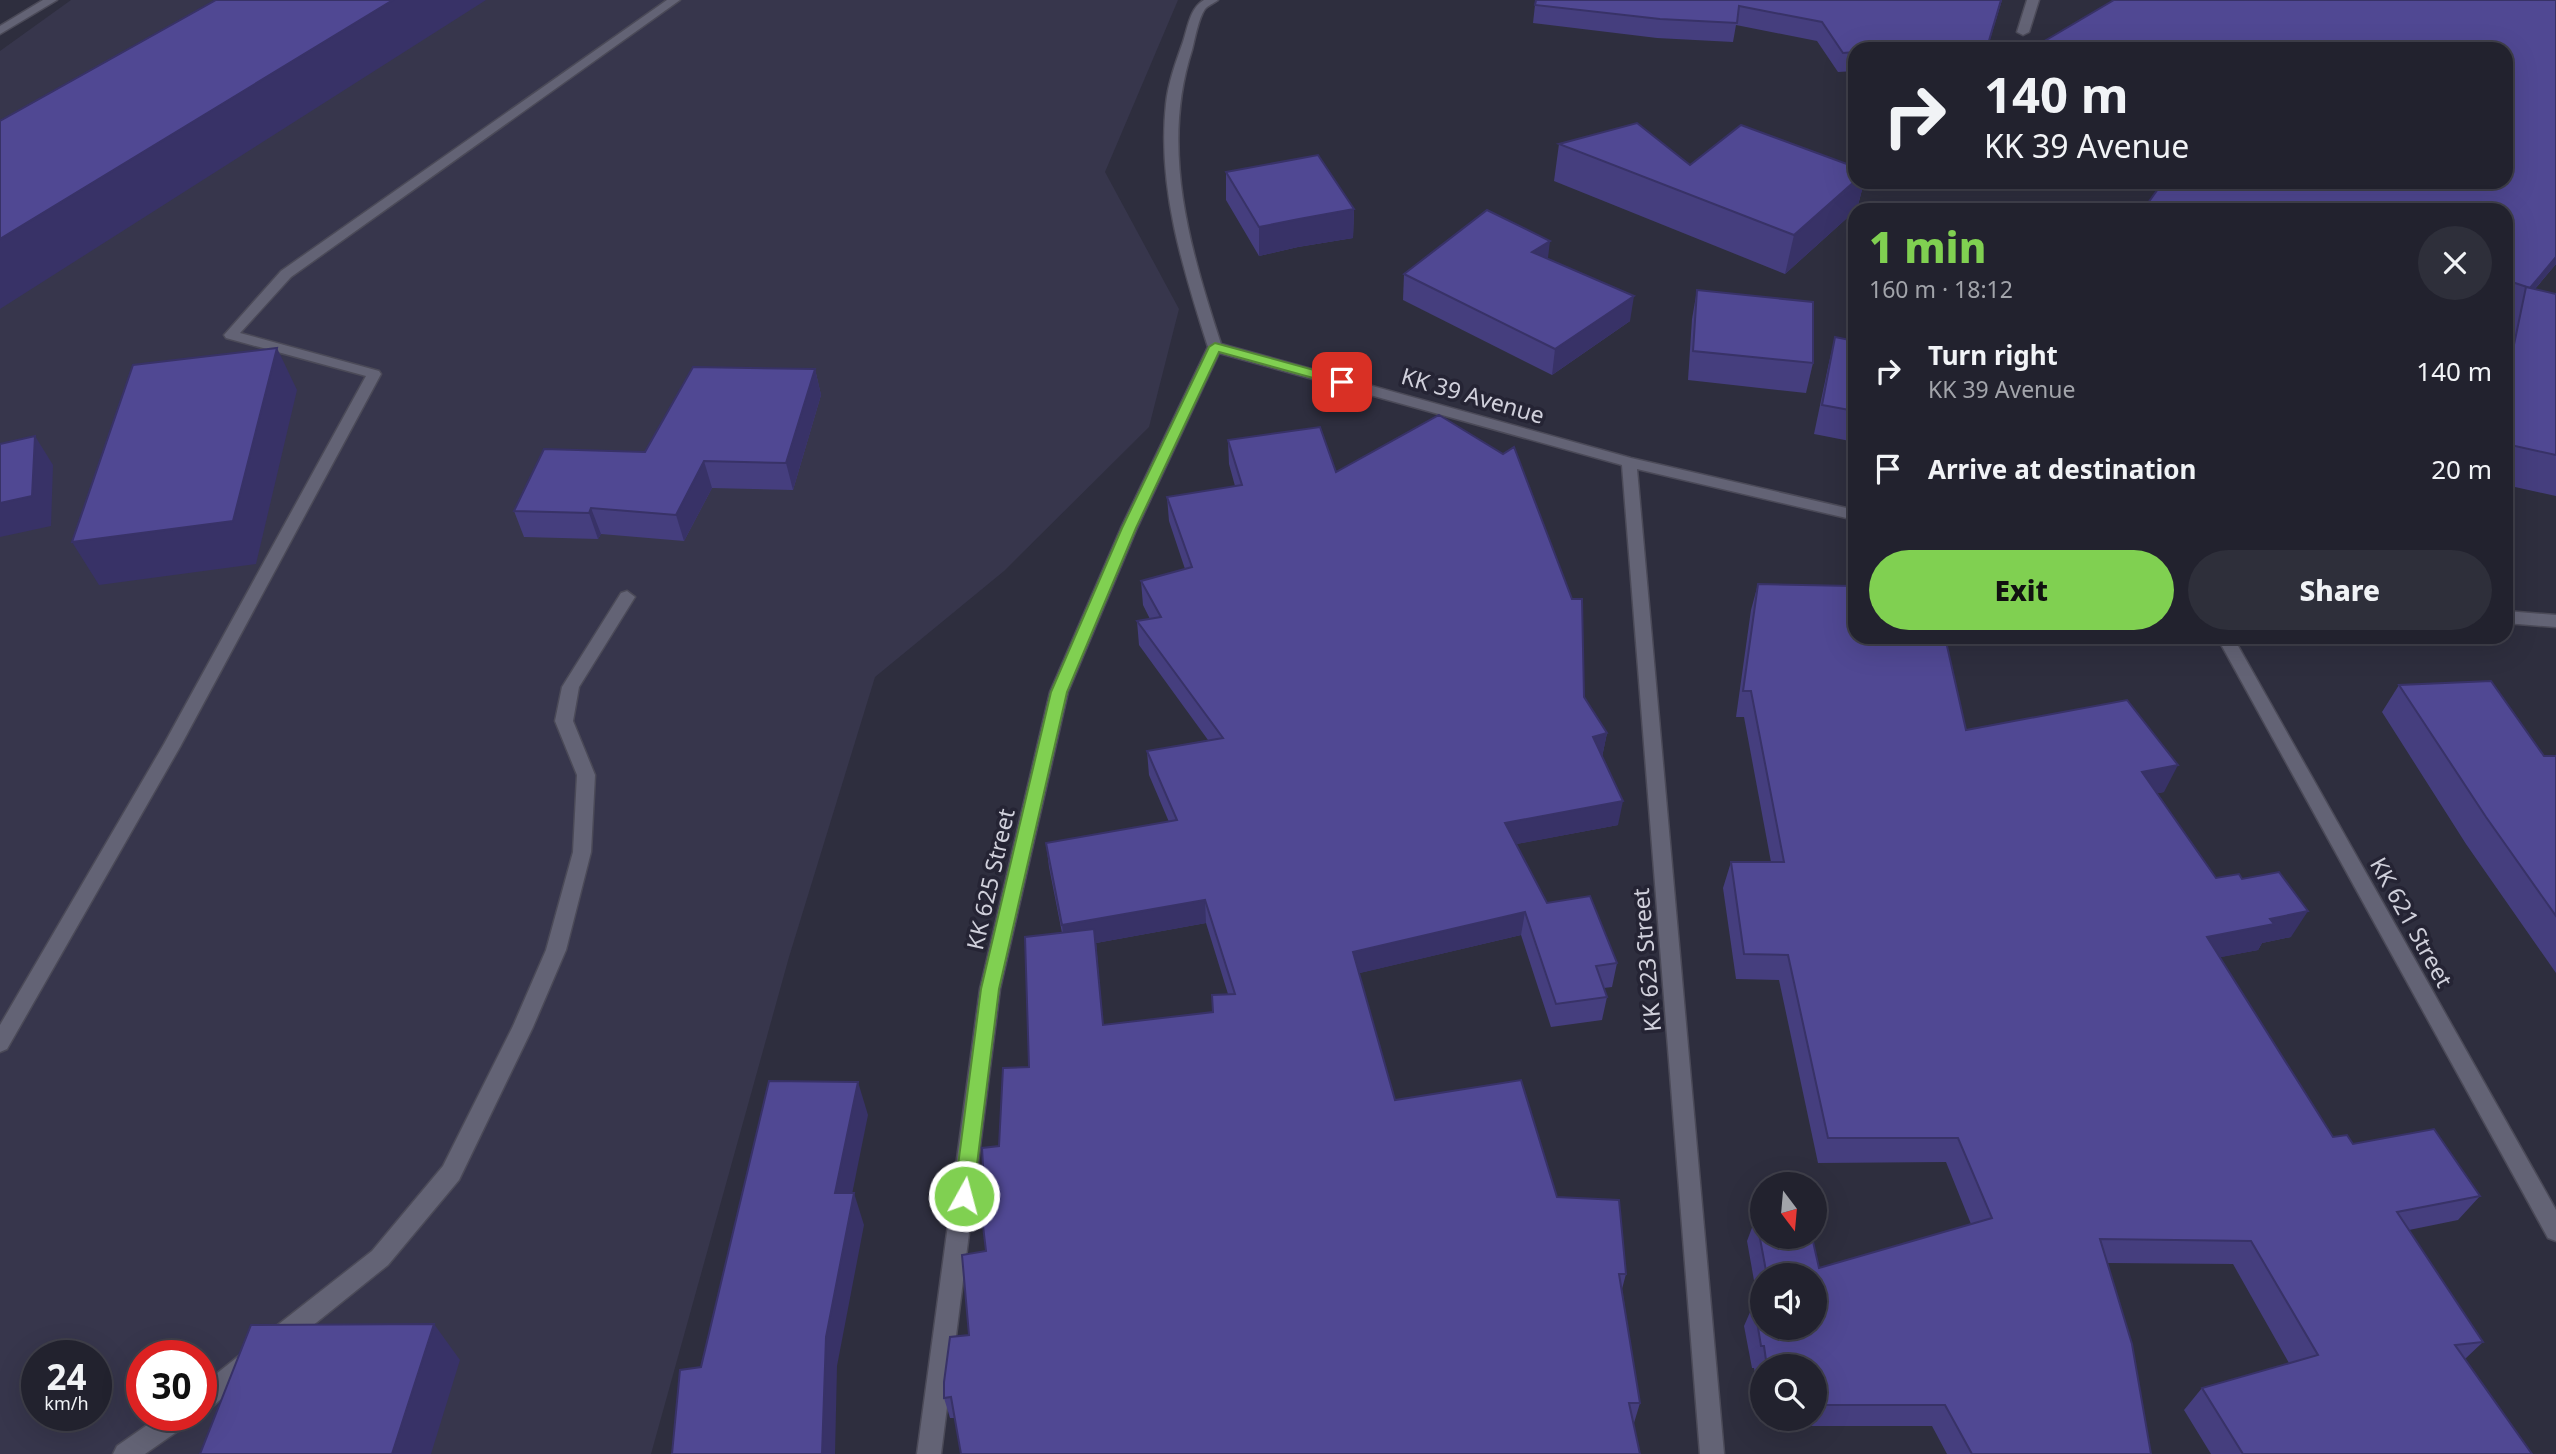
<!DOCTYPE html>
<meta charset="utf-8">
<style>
:root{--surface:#22222e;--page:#2e2f3a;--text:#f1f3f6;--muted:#a2a4aa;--line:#3f3f4a;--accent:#80d051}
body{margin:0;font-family:"Noto Sans",sans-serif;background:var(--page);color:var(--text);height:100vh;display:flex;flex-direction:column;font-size:26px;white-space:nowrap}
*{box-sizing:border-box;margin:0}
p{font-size:23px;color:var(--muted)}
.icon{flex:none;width:38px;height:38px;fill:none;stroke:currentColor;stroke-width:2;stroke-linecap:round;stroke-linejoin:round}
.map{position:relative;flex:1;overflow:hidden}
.sheet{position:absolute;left:1848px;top:203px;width:665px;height:441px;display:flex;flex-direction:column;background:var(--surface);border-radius:21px;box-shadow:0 7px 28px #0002,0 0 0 2px var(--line)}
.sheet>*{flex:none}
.hud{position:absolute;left:1848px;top:42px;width:665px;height:147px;border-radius:21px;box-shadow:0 7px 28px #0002,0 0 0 2px var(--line);background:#22222e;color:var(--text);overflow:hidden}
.needle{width:46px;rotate:164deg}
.fabs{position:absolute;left:1750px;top:1172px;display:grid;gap:14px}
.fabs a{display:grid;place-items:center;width:77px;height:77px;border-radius:50%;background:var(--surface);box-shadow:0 7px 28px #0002,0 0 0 2px var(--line);font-size:35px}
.speed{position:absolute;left:21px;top:1340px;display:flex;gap:14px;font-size:35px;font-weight:700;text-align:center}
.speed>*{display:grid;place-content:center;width:91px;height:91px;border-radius:50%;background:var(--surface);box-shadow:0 7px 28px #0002,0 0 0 2px var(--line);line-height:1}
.speed small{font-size:18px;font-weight:400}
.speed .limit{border:10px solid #d22;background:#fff;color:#111}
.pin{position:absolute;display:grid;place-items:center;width:60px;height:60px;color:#fff;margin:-30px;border-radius:14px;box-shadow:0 4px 10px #0006}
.me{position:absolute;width:77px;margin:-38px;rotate:7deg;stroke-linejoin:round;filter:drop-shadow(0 0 5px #0008)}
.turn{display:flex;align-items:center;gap:24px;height:147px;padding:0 21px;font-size:32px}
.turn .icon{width:91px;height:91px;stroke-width:2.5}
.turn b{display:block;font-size:49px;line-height:60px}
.round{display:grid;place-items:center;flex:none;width:74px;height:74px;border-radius:37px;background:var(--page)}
.head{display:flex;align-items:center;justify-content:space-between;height:119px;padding:0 21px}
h1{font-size:42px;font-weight:800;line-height:52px;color:var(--accent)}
.cta{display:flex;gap:14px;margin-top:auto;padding:14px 21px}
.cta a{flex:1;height:80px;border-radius:42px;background:var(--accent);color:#111;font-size:28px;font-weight:800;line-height:80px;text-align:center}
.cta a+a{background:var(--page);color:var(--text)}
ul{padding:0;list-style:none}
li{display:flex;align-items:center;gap:21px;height:98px;padding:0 21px}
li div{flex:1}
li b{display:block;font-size:26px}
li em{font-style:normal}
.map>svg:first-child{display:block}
.built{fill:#37364c;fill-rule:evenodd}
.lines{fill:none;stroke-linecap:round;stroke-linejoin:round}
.service-casing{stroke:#4b4a58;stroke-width:3}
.minor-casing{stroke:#4b4a58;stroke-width:3}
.service{fill:#636375;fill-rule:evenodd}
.minor{fill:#636375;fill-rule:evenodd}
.wall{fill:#453e7e;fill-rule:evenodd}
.shaded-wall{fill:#383267}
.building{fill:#504893;stroke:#383267;stroke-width:2}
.route{fill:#80d051;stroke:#538735;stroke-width:2}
.labels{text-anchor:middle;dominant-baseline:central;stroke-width:7;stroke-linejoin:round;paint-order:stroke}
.street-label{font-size:23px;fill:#d0d0db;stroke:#252434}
</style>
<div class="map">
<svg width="2556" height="1454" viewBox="0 0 2556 1454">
<rect width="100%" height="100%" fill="#2e2e3e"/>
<!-- built -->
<path class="built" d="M71 0H1178L1105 172 1179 309 1149 427 1004 571 875 677 789 957 651 1454H0V51ZM37 1356H96V1416H37ZM142 1356H201V1416H142Z"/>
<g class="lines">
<defs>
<g id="service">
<path d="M667 0H680L291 277 240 333 379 371 381 374 180 747 7 1049 0 1052V1025L164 744 366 376 226 338 224 335 281 271Z"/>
<path d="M627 591 635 597 579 687 573 721 595 775 591 852 566 950 533 1027 459 1180 388 1265 286 1347 278 1350 270 1347 267 1339 270 1331 372 1251 443 1166 513 1026 546 950 573 852 577 775 555 721 562 687 621 593Z"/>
<path d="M248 1352 256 1355 259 1363 256 1371 209 1409 201 1412V1386L240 1355Z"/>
<path d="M160 1416H192L188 1424 145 1454H113L117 1446Z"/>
</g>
<g id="minor">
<path d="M43 0H57L0 34V26Z"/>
<path d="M1204 0H1218C1214 3 1207 6 1205 9 1198 19 1195 39 1192 50 1160 149 1190 249 1221 344L1631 458 1855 510V520L1637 469 1724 1454H1700L1622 465 1219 353 1137 528 1068 692 1000 989 941 1454H917L980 989 1050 692 1121 528 1208 347C1183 269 1157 187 1166 104 1168 83 1176 62 1183 42 1188 27 1190 8 1204 0Z"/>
<path d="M2027 0H2039L2029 32 2023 35 2017 32Z"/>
<path d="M2506 611 2556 615V627L2506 623Z"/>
<path d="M2217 637H2233L2556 1210V1241L2548 1238Z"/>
</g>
</defs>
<!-- service casing -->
<use href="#service" class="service-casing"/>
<!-- minor casing -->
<use href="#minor" class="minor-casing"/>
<!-- service -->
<use href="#service" class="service"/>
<!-- minor -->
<use href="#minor" class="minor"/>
</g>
<!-- wall -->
<g class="wall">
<path d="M2002 0 1987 49H1855V71L1838 72 1817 41 1736 25 1733 42 1657 38 1533 23 1535 5Z"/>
<path d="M2556 0V264L2535 289 2556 294V496L2506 485V321L2512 310 2506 308V182Z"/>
<path d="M1559 144 1690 165 1864 182 1857 209 1785 274 1554 181Z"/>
<path d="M1226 172 1354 209 1353 238 1298 247 1259 256 1226 200Z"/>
<path d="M1548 259 1630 321 1552 375 1403 300 1404 274Z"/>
<path d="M1697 290 1813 363 1806 393 1688 380 1692 319Z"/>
<path d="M1835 337 1855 341V442L1814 434 1828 367Z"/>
<path d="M815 369 821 395 793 490 712 488 684 541 601 534 598 539 524 537 514 511 645 452Z"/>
<path d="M1228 440 1336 472 1584 697 1607 733 1602 757 1618 825 1516 844 1547 903 1617 963 1612 987 1604 988 1607 997 1602 1020 1551 1027 1521 935 1359 973 1395 1100 1557 1197 1626 1274 1622 1289 1640 1403 1634 1423 950 1418 944 1398 969 1335 986 1251 984 1183 1029 1067 1062 933 1049 867 1046 843 1169 822 1149 775 1147 751 1208 740 1139 645 1137 621 1150 619 1143 605 1141 581 1185 569 1169 521 1167 497 1235 486 1229 464ZM1206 923 1228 994 1212 995 1213 1013 1103 1025 1096 943Z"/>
<path d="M1758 584 1854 594 1966 730 2164 792 2157 793 2216 878 2291 937 2262 943 2258 950 2220 957 2333 1137 2353 1144 2480 1196 2458 1220 2409 1230 2483 1342 2465 1359 2532 1454H2211L2184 1410 2202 1388 2289 1363 2233 1264 2107 1263 2151 1454H1947L1932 1426H1771L1770 1419H1815V1367H1762V1397H1759L1754 1368H1752L1744 1326 1754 1303H1758L1747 1241 1756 1217 1819 1268 1971 1224 1946 1162 1818 1163 1779 980 1736 979 1723 888 1731 862H1771L1744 717H1736L1751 610ZM1762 1276H1815L1762 1328Z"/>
<path d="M2399 685 2544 756H2556V973L2466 844 2382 712Z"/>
</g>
<!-- shaded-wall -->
<g class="shaded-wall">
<path d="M393 0H486L0 309V239Z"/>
<path d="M1855 182H1864L1857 209 1785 274 1794 235Z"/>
<path d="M1354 209 1353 238 1298 247 1259 256V227L1299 219Z"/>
<path d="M1550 241 1547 266 1532 252Z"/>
<path d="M2556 257V264L2522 304 2530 288Z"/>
<path d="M1634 296 1630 321 1552 375 1555 349Z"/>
<path d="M277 348 297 390 256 564 99 585 72 542Z"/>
<path d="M815 369 821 395 793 490 786 463Z"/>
<path d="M35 436 53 465 51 526 0 537V503Z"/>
<path d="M704 461 712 488 684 541 676 515Z"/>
<path d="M591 508 601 534 598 539 589 513Z"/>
<path d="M1607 733 1602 757 1593 737Z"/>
<path d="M2178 765 2164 792 2129 799 2142 772Z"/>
<path d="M1623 801 1618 825 1501 847 1505 823Z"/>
<path d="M1205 900 1206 923 1096 943 1105 1048 1065 948 1062 925Z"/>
<path d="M2308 911 2291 937 2262 943 2258 950 2191 963 2207 937 2270 919Z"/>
<path d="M1525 912 1521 935 1352 975 1353 952Z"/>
<path d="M858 1082 868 1115 846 1224 835 1193Z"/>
<path d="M854 1193 864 1225 837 1366 835 1454H822L826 1337Z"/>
<path d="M434 1324 460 1360 431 1454H392Z"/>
</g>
<!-- building -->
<g class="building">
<path d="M216 0H393L0 239V121Z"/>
<path d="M1536 0H2001L1988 44 1907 49H1855V52L1843 53 1822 22 1739 6 1737 23 1660 19 1535 5Z"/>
<path d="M2114 0H2556V257L2530 288 2506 280V210H2143L2163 182H2506V49H2031Z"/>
<path d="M1637 123 1690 165 1741 125 1855 167V181L1794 235 1559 144Z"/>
<path d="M1318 155 1354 209 1299 219 1259 227 1226 172Z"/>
<path d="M1487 210 1550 241 1532 252 1634 296 1555 349 1404 274Z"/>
<path d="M2526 287 2556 294V455L2506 444V383Z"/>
<path d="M1697 290 1813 302V363L1693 351Z"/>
<path d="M1835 337 1855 341V411L1822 405Z"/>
<path d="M277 348 233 521 72 542 133 365Z"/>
<path d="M693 367 815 369 786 463 704 461 676 515 591 508 589 513 514 511 544 449 645 452Z"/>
<path d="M1439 415 1503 454 1514 447 1572 599H1582L1584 697 1607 733 1593 737 1623 801 1505 823 1547 903 1590 896 1617 963 1596 966 1607 997 1556 1004 1525 912 1353 952 1395 1100 1521 1080 1557 1197 1619 1200 1626 1274H1619L1640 1403H1629L1640 1454H961L951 1397 944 1398V1382L950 1337 969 1335 962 1255 986 1251 978 1184 984 1183 982 1148 999 1146 1003 1068 1029 1067 1025 937 1094 929 1103 1025 1213 1012 1212 995 1235 994 1205 900 1062 925 1046 843 1177 820 1147 751 1223 738 1137 621 1161 617 1141 581 1192 567 1167 497 1242 485 1228 440 1320 427 1336 472Z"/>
<path d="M35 436 32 496 0 503V444Z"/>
<path d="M1758 584 1853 586 1855 594V637H1945L1966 730 2127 700 2178 765 2142 772 2216 878 2239 874 2242 879 2279 872 2308 911 2270 919 2274 924 2207 937 2333 1137 2347 1135 2353 1144 2434 1129 2480 1196 2397 1212 2483 1342 2455 1345 2532 1454H2243L2202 1388 2318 1355 2251 1241 2100 1239 2132 1344 2151 1454H1972L1945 1405H1815V1367H1767L1764 1346H1761L1754 1303H1762V1328H1815V1276H1767L1756 1217H1762V1237H1812L1819 1268 1992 1218 1958 1138H1828L1788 955 1744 954 1731 862H1784L1751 691H1743Z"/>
<path d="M2491 681 2544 756H2556V916L2486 817 2399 685Z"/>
<path d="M769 1081 858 1082 835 1193H854L826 1337 822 1454H672L680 1370 701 1367Z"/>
<path d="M434 1324 392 1454H200L251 1325Z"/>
</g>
<!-- route -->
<path class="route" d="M1215 343 1347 379 1349 382 1342 386 1219 352 1136 528 1067 692 999 989 973 1196 970 1202 964 1205 957 1202 954 1196 981 989 1051 692 1122 528 1209 347Z"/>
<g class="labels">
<!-- street labels -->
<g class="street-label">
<text transform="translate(1473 395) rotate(16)">KK 39 Avenue</text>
<text transform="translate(990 879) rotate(-77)">KK 625 Street</text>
<text transform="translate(2412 922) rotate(61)">KK 621 Street</text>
<text transform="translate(1646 960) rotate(-95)">KK 623 Street</text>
</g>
</g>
</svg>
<div class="fabs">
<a><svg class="needle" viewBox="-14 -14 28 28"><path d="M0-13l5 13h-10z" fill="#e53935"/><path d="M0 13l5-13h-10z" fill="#a2a4aa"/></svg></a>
<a><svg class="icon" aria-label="sound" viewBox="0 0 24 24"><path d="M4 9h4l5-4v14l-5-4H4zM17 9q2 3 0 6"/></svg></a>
<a><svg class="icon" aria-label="search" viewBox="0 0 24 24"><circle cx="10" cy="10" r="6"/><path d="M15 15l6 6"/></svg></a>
</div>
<div class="speed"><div>24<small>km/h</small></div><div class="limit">30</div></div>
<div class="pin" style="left:1342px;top:382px;background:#d93025"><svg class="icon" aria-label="arrive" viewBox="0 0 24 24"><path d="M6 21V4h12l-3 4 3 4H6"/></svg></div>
<svg class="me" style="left:964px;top:1196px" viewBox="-20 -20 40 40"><circle r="17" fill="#80d051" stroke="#fff" stroke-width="3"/><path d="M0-11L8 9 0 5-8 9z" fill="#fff"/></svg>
<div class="hud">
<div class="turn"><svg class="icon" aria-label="right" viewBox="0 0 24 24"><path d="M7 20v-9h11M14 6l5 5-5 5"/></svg><div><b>140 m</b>KK 39 Avenue</div></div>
</div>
<section class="sheet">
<div class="head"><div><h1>1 min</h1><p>160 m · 18:12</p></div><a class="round"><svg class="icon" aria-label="close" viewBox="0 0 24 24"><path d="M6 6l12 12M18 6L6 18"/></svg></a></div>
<ul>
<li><svg class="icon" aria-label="right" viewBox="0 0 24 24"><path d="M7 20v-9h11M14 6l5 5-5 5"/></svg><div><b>Turn right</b><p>KK 39 Avenue</p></div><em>140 m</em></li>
<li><svg class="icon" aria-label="arrive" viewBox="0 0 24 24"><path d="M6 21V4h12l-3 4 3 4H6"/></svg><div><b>Arrive at destination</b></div><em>20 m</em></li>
</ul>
<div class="cta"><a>Exit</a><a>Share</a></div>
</section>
</div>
